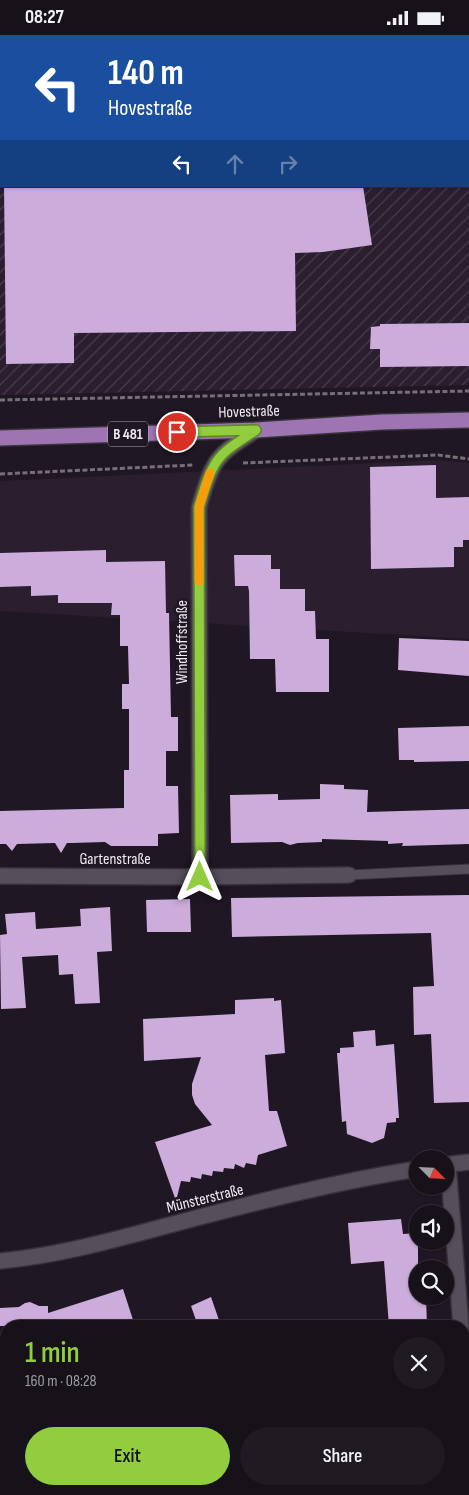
<!DOCTYPE html>
<meta charset="utf-8">
<style>
:root{--surface:#17111a;--page:#201a23;--text:#f1f3f6;--muted:#9e9da2;--line:#363139;--accent:#91cd3f}
body{margin:0;font-family:"Sofia Sans Condensed",sans-serif;background:var(--page);color:var(--text);height:100vh;display:flex;flex-direction:column;font-size:19px;white-space:nowrap}
*{box-sizing:border-box;margin:0}
p{font-size:16px;color:var(--muted)}
.icon{flex:none;width:28px;height:28px;fill:none;stroke:currentColor;stroke-width:2;stroke-linecap:round;stroke-linejoin:round}
.map{position:relative;flex:1;overflow:hidden}
.drawer{position:absolute;left:0px;top:1285px;width:470px;height:175px;display:flex;flex-direction:column;background:var(--surface);border-radius:20px 20px 0 0;box-shadow:0 1px 4px #0004,0 0 0 1px var(--line)}
.drawer>*{flex:none}
.hud{position:absolute;left:0px;top:0px;width:470px;height:152px;box-shadow:0 1px 4px #0004,0 0 0 1px var(--line);background:#1a4fa0;color:#fff;overflow:hidden}
.needle{width:32px;rotate:114deg}
.buttons{position:absolute;left:409px;top:1115px;display:grid;gap:10px}
.buttons a{display:grid;place-items:center;width:45px;height:45px;border-radius:50%;background:var(--surface);box-shadow:0 1px 4px #0004,0 0 0 1px var(--line);font-size:25px}
.pin{position:absolute;display:grid;place-items:center;width:42px;height:42px;color:#fff;margin:-21px;border:2px solid #fff;border-radius:50%;box-shadow:0 1px 5px #0007}
.me{position:absolute;width:55px;margin:-28px;rotate:0deg;stroke-linejoin:round;filter:drop-shadow(0 0 4px #0008)}
.turn{display:flex;align-items:center;gap:18px;height:105px;padding:0 25px;font-size:22px}
.turn .icon{width:65px;height:65px;stroke-width:2.5}
.turn b{display:block;font-size:35px;line-height:42px}
.lanes{display:flex;align-items:center;height:48px;padding:0 25px;background:#0003;justify-content:center;gap:25px;direction:ltr}
.lanes .off{opacity:.35}
.round{display:grid;place-items:center;flex:none;width:52px;height:52px;border-radius:26px;background:var(--page)}
.head{display:flex;align-items:center;justify-content:space-between;height:85px;padding:0 25px}
h1{font-size:30px;font-weight:600;line-height:38px;color:var(--accent)}
.action{display:flex;gap:10px;margin-top:auto;padding:10px 25px}
.action a{flex:1;height:58px;border-radius:30px;background:var(--accent);color:#111;font-size:20px;font-weight:600;line-height:58px;text-align:center}
.action a+a{background:var(--page);color:var(--text)}
.status{display:flex;justify-content:space-between;align-items:center;height:35px;padding:0 25px;background:var(--surface);direction:ltr}
.status svg{height:14px;fill:currentColor}
.map>svg:first-child{display:block}
.built{fill:#2a1e2f}
.industrial{fill:url(#industrial-furrows);fill-rule:evenodd}
.building{fill:#cbacdb}
.lines{fill:none;stroke-linecap:round;stroke-linejoin:round}
.lane-casing{stroke:#37323a;stroke-width:11}
.street-casing{stroke:#37323a;stroke-width:18}
.primary-casing{stroke:#37323a;stroke-width:18}
.path{stroke:#77707b;stroke-width:3;stroke-dasharray:5 2.5;stroke-linecap:butt}
.lane{stroke:#574e5c;stroke-width:9}
.street{stroke:#574e5c;stroke-width:15}
.primary{stroke:#9e74b2;stroke-width:15}
.rail-casing{stroke:#bab4bd;stroke-width:5.5}
.rail{stroke:#1f1723;stroke-width:4;stroke-dasharray:11;stroke-linecap:butt}
.route-casing{stroke:#5e8529;stroke-width:12}
.route{stroke:#91cd3f;stroke-width:9}
.slow{stroke:#f59e0b;stroke-width:9}
.labels{text-anchor:middle;dominant-baseline:central;stroke-width:5;stroke-linejoin:round;paint-order:stroke}
.shield{fill:#1f1723;stroke:#b1abb5;stroke-width:1}
.shield-label{font-size:15px;font-weight:bold;fill:#f0ebf3}
.street-label{font-size:16px;fill:#f0ebf3;stroke:#1f1723}
</style>
<div class="status"><b>08:27</b><svg viewBox="0 0 49 12"><path d="M0 12V9h3v3zM5 12V6h3v6zM10 12V3h3v9zM15 12V0h3v12zM26 1h20v11H26zM47 4h2v5h-2z"/></svg></div>
<div class="map">
<svg width="469" height="1460" viewBox="0 0 469 1460">
<defs>
<pattern id="industrial-furrows" width="10" height="10" patternUnits="userSpaceOnUse" patternTransform="scale(1.25)"><rect width="10" height="10" fill="#2a1e2f"/><path d="M-1 1l2-2M0 10L10 0M9 11l2-2" fill="none" stroke="#493f4e"/></pattern>
</defs>
<rect width="100%" height="100%" fill="#1f1723"/>
<!-- built -->
<path class="built" d="M438 425 469 428V604L0 576V446Z"/>
<!-- industrial -->
<path class="industrial" d="M0 0H469V350L0 360ZM1 1H469V151H1Z"/>
<!-- building -->
<g class="building">
<path d="M4 151H363L372 210 323 217 295 218 296 296 74 298V328L6 329Z"/>
<path d="M469 288V331L380 332V314H370L371 292 380 291V289Z"/>
<path d="M436 430V463L469 462V505H463V512H454V532L371 534 370 432Z"/>
<path d="M106 515V527L165 526 166 578H169L171 682H178V716H166V751H178L179 798 158 799V811H111L105 807 72 808H67L61 818 55 808 17 809 12 816 6 809H0V776L124 773V735H129V674H122V649H129L128 611H120V580H111L112 568H58V560L31 561V551L0 552V518Z"/>
<path d="M234 520H271V534H280V554H305V576H315L316 604H329V657H276L275 624H250L249 556 248 551H235Z"/>
<path d="M399 603 469 606V641L398 635Z"/>
<path d="M469 691V726L414 727V725H399L398 693Z"/>
<path d="M320 749 344 750V754L368 755 367 777 469 774V809L402 811 403 808 388 809V806L322 804V807L298 808 290 810 282 807 231 808 230 760 278 759V765L320 764Z"/>
<path d="M469 860V1067L434 1068 431 999 414 1000 413 952 434 951 431 898 232 902 231 863Z"/>
<path d="M190 864 191 897H147L146 865Z"/>
<path d="M110 872 112 916 97 917 100 968 75 969 73 939 59 940 58 920 22 922 26 973 1 974 0 900 7 899 5 879 35 877 36 894 81 891 80 874Z"/>
<path d="M274 963V966L281 965 285 1018 265 1020 269 1076H277L287 1111 258 1120 256 1130 246 1128 244 1133 235 1129 234 1134 224 1133 223 1137 213 1136 212 1141 202 1139 201 1144 191 1142 190 1147 181 1146 176 1166 155 1107 212 1090 195 1069 192 1060V1049L201 1022 144 1026 143 984 235 979V965Z"/>
<path d="M375 995 376 1011 394 1009 399 1083H396V1087L387 1088 384 1103 372 1108 347 1099 346 1086 342 1087 337 1018H340V1013L354 1012 353 997Z"/>
<path d="M401 1184 403 1199 418 1198V1261H426L427 1291H389L384 1226 351 1229 348 1188Z"/>
<path d="M123 1254 135 1291H0V1273L19 1272 25 1268 30 1267 39 1271H48V1278Z"/>
<path d="M211 1262 221 1291H198L191 1271Z"/>
</g>
<g class="lines">
<defs>
<path id="lane" d="M349 840 469 834"/>
<g id="street">
<path d="M0 841 200 842 349 840"/>
<path d="M200 842 199 472C203 458 207 443 214 431 222 415 242 405 256 395"/>
<path d="M448 1129 461 1291"/>
<path d="M445 1130 469 1127"/>
<path d="M0 1226C66 1220 131 1200 196 1183 268 1164 344 1145 418 1134"/>
<path d="M464 1327 469 1372"/>
<path d="M464 1416 469 1413"/>
<path d="M261 1460 302 1454"/>
</g>
<path id="primary" d="M0 403 256 395 382 387 469 385"/>
</defs>
<!-- lane casing -->
<use href="#lane" class="lane-casing"/>
<!-- street casing -->
<use href="#street" class="street-casing"/>
<!-- primary casing -->
<use href="#primary" class="primary-casing"/>
<!-- path -->
<g class="path">
<path d="M0 365 469 356"/>
<path d="M243 428 438 420 469 424"/>
<path d="M0 439 194 430"/>
</g>
<!-- lane -->
<use href="#lane" class="lane"/>
<!-- street -->
<use href="#street" class="street"/>
<!-- primary -->
<use href="#primary" class="primary"/>
<defs>
<g id="rail">
<path d="M0 12H1"/>
<path d="M0 46H1"/>
<path d="M0 64 1 65"/>
</g>
</defs>
<!-- rail casing -->
<use href="#rail" class="rail-casing"/>
<!-- rail -->
<use href="#rail" class="rail"/>
</g>
<g class="lines">
<defs>
<path id="route" d="M177 397 256 395C242 405 222 415 214 431 207 443 203 458 199 472L200 842"/>
</defs>
<!-- route casing -->
<use href="#route" class="route-casing"/>
<!-- route -->
<use href="#route" class="route"/>
<!-- slow -->
<path class="slow" d="M199 546V472L210 438"/>
</g>
<g class="labels">
<!-- shield labels -->
<rect class="shield" x="108" y="386.5" width="40" height="25" rx="4"/>
<g class="shield-label">
<text x="128" y="399">B 481</text>
</g>
<!-- street labels -->
<g class="street-label">
<text transform="translate(249 377) rotate(-2)">Hovestraße</text>
<text transform="translate(182 607) rotate(-90)">Windhoffstraße</text>
<text x="115" y="824">Gartenstraße</text>
<text transform="translate(205 1164) rotate(-14)">Münsterstraße</text>
</g>
</g>
</svg>
<div class="buttons">
<a><svg class="needle" viewBox="-14 -14 28 28"><path d="M0-13l5 13h-10z" fill="#e53935"/><path d="M0 13l5-13h-10z" fill="#9e9da2"/></svg></a>
<a><svg class="icon" aria-label="sound" viewBox="0 0 24 24"><path d="M4 9h4l5-4v14l-5-4H4zM17 9q2 3 0 6"/></svg></a>
<a><svg class="icon" aria-label="search" viewBox="0 0 24 24"><circle cx="10" cy="10" r="6"/><path d="M15 15l6 6"/></svg></a>
</div>
<div class="pin" style="left:177px;top:397px;background:#d93025"><svg class="icon" aria-label="arrive" viewBox="0 0 24 24"><path d="M6 21V4h12l-3 4 3 4H6"/></svg></div>
<svg class="me" style="left:200px;top:842px" viewBox="-20 -20 40 40"><path d="M0-17L14 15 0 8-14 15z" fill="#91cd3f" stroke="#fff" stroke-width="4"/></svg>
<div class="hud">
<div class="turn"><svg class="icon" aria-label="left" viewBox="0 0 24 24"><path d="M17 20v-9H6M10 6l-5 5 5 5"/></svg><div><b>140 m</b>Hovestraße</div></div>
<div class="lanes"><svg class="icon" aria-label="left" viewBox="0 0 24 24"><path d="M17 20v-9H6M10 6l-5 5 5 5"/></svg><svg class="icon off" aria-label="ahead" viewBox="0 0 24 24"><path d="M12 20V5M6 11l6-6 6 6"/></svg><svg class="icon off" aria-label="right" viewBox="0 0 24 24"><path d="M7 20v-9h11M14 6l5 5-5 5"/></svg></div>
</div>
<section class="drawer">
<div class="head"><div><h1>1 min</h1><p>160 m · 08:28</p></div><a class="round"><svg class="icon" aria-label="close" viewBox="0 0 24 24"><path d="M6 6l12 12M18 6L6 18"/></svg></a></div>
<div class="action"><a>Exit</a><a>Share</a></div>
</section>
</div>
